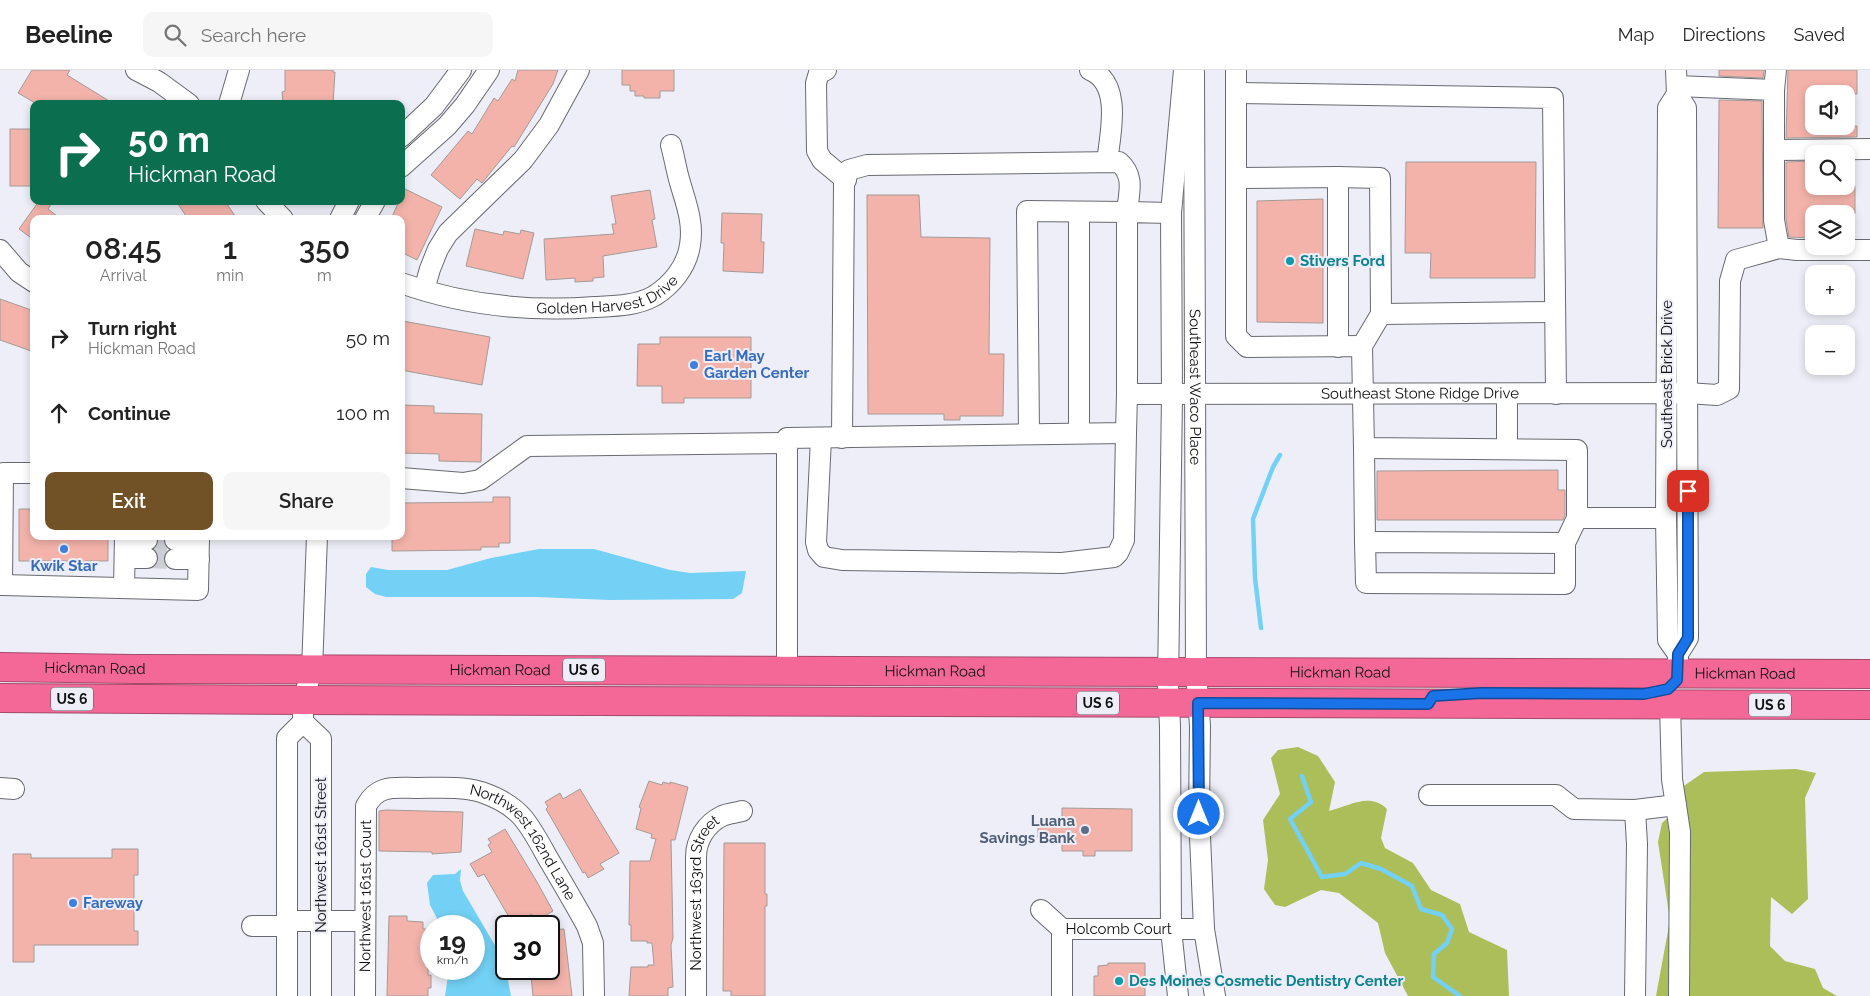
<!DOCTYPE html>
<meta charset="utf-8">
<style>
:root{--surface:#fff;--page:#f6f6f6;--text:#222;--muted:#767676;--line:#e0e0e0;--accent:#715227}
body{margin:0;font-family:Raleway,sans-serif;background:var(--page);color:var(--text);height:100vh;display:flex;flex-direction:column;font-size:19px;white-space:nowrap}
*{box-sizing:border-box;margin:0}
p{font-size:16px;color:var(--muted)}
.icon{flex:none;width:28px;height:28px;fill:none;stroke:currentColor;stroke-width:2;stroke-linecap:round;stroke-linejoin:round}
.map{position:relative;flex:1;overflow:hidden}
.sheet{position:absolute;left:30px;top:145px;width:375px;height:325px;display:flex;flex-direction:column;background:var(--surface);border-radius:10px;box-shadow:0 2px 8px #0003}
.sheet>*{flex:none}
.hud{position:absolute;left:30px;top:30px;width:375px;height:105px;border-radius:10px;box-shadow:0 2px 8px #0003;background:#0b6e4f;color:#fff;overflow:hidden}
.tools{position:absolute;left:1805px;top:15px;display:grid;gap:10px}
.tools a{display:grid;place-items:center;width:50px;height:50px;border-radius:10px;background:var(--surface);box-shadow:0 2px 8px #0003;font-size:25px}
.speed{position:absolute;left:420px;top:845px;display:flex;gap:10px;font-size:25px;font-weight:700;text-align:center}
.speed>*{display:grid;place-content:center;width:65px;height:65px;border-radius:50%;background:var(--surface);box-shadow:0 2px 8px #0003;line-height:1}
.speed small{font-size:12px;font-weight:400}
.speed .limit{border:2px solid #111;border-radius:8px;background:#fff;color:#111}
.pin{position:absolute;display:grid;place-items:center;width:42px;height:42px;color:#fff;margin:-21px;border-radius:10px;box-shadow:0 2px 8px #0006}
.me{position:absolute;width:55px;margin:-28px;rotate:0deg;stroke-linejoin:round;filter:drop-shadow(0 0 4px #0008)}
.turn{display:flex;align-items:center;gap:18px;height:105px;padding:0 15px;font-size:22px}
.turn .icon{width:65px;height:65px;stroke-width:2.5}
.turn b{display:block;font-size:35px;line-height:42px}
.eta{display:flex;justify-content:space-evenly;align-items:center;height:85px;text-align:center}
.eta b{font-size:30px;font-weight:600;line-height:35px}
.button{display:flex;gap:10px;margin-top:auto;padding:10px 15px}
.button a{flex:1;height:58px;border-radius:10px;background:var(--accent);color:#fff;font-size:20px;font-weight:600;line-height:58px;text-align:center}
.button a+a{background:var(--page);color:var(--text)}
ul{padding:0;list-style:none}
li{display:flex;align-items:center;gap:15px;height:75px;padding:0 15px}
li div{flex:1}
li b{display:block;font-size:19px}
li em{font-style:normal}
header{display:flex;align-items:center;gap:30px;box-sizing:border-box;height:70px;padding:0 25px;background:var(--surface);border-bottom:1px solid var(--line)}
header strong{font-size:24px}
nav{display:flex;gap:28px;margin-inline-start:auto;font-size:18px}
.search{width:350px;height:45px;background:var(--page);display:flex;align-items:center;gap:12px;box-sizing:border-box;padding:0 18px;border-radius:10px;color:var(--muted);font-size:19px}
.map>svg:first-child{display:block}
.forest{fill:#acbe59}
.water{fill:#72d1f4}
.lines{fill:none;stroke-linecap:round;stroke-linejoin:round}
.stream{stroke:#72d1f4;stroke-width:4.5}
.building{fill:#f3b3aa;stroke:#a49a98}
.minor-tunnel{stroke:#cccdd5;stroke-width:20;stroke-dasharray:20 10;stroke-linecap:butt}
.minor-casing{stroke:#696a71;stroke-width:22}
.highway-casing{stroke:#a44969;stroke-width:30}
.minor{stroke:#fff;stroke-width:20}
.highway{stroke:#f46897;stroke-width:28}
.route-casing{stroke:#114b97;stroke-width:12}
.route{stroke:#1a73e8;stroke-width:9}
.culture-dot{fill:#0f9aa8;stroke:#edeef7;stroke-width:2}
.shop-dot{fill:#3f7fe0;stroke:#edeef7;stroke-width:2}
.service-dot{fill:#5c6f8a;stroke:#edeef7;stroke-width:2}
.labels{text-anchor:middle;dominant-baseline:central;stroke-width:4;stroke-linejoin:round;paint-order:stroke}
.shield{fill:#edeef7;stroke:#525357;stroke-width:1}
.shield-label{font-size:14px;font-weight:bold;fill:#101013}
.culture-label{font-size:15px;font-weight:bold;fill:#0d838f;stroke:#edeef7;text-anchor:start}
.street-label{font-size:15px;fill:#101013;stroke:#edeef7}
.shop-label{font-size:15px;font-weight:bold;fill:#366cbe;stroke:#edeef7;text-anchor:start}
.service-label{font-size:15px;font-weight:bold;fill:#4e5e75;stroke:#edeef7;text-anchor:end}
</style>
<header>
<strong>Beeline</strong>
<div class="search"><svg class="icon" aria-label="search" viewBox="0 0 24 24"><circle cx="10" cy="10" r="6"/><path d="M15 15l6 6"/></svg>Search here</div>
<nav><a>Map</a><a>Directions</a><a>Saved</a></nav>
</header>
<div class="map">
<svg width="1870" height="926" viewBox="0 0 1870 926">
<rect width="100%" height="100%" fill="#edeef7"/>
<!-- forest -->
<g class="forest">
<path d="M1298 677 1318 686 1335 712 1329 741C1350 736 1369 722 1387 739L1381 768 1385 778 1413 793 1431 820 1460 834 1469 862 1507 880 1509 926H1408L1385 883 1378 853 1339 823 1321 820 1285 837 1275 835 1264 819 1268 790 1263 750 1280 724 1271 688 1278 680Z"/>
<path d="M1796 699 1816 703 1805 728 1808 829 1792 844 1771 827 1770 876 1785 891 1815 899 1823 918 1837 926H1656L1670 850 1658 772 1662 753 1677 740 1678 720 1704 702Z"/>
</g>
<!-- water -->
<g class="water">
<path d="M539 479H594L670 500 690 503 746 501 742 523 733 529 610 530 536 527H386L375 524 366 517V504L371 497 388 500H447L491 488Z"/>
<path d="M461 799 460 811 463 821 496 877 506 900 511 926H445L449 899H474V856H441L430 835 427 813 433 805 455 804Z"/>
</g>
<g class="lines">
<!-- stream -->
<g class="stream">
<path d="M1261 558 1255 508 1253 449 1273 397 1280 385"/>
<path d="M1302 706 1311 732 1290 749 1322 807 1345 804 1361 793 1381 799 1412 816 1421 839 1442 845 1452 859 1447 873 1434 884 1433 907 1460 926"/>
</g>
</g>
<!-- building -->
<g class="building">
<path d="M32 0H70L67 5 114 34H37L18 23Z"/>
<path d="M285 0H333V2H335L333 34H283L282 22 285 21Z"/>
<path d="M518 0H558L553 14 514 77 512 76 482 113 477 109 460 129 431 105 468 61 472 64 494 28 498 31 512 9 515 11Z"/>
<path d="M622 0H674V21H660V28H644V26H635V21H630V15H622Z"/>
<path d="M1719 0H1764L1763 8 1719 6Z"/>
<path d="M1788 0H1857V24H1812V56H1857V67L1786 68Z"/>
<path d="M1719 30 1762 31 1763 158H1718Z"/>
<rect x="10" y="59" width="24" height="57"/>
<path d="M1811 91V116H1855V144H1811V168L1789 167 1786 149V92Z"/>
<path d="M1406 92H1536L1535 208H1430L1431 183H1405Z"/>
<path d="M405 119 442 137 417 190 401 182V149H391L399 131H401Z"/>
<path d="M650 120 655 149 652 150 657 177 603 186 604 207 593 208V211L575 212V208L546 210 544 169 614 164 612 154H616L611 126Z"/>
<path d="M867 125H919L921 167 990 168 989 284H1004L1003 346H960V350H944V344H868Z"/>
<path d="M1323 129V253L1257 252V131Z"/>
<path d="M39 131H53L48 139 61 149H34V170L19 159Z"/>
<path d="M176 131H225L237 149H188Z"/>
<path d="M722 143 762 144 761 172H764L763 203 723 201 724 173H721Z"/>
<path d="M475 159 503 165 504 161 520 164 521 160 534 163 523 209 466 196Z"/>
<path d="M0 229 34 241V282L0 270Z"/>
<path d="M403 251 490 267 482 315 401 300V262Z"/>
<path d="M660 267H751V328H684V333H662V316H637L638 274H660Z"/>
<path d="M401 335 434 336V343L482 344 481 392 439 391V384L401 383Z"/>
<path d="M1558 400V420H1565V445L1563 450H1377V401Z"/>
<path d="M493 427H510V473H499V477H481V480L392 481V466H401V433L493 432Z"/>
<path d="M19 439H34V466H108V491H85V496H71V491H19Z"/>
<path d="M649 711 662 715 663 712 670 714V712L688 717 675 770H671L673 868 671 875 673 917 668 918V926H629L631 897H648V895H654L652 873H647V871H631V855H629L630 791H650L656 769 651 768 652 764 636 759 641 738 639 737Z"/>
<path d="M580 719 619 783 600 794 604 799 588 808 585 802 583 803 546 739 548 737 545 732 560 723 563 729Z"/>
<path d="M1062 738 1132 739V781H1095V786H1083V781H1062V768H1038V752H1062Z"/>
<path d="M386 740 463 742 461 782 432 784V782L379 781V741Z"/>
<path d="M505 759 537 812 553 841 536 851 532 844 513 854 484 804 478 807 470 794 492 782 488 775 491 773 488 769Z"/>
<path d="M724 773H765V824H767V836H765V926H731V921H723Z"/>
<path d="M112 779H138V805H134V861H138V875H34V892H13V784H31V788H112Z"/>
<path d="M389 846H407V851L423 852V859H429L428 905H431V918H428V926H387Z"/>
<path d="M564 859 572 926H533L531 906H534L533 899H549V860Z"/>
<path d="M1108 893H1145V926H1094V906H1098V896L1108 895Z"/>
</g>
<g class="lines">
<!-- minor-tunnel -->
<g class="minor-tunnel">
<path d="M147 470H175"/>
<path d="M147 488 175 489"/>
</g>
<defs>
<g id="minor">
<path d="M136 0 159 12 189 34"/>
<path d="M826 0 819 3 816 13 817 81 822 90 846 110"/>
<path d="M1090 0C1123 13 1110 65 1107 92"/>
<path d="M1236 0V266L1247 277 1362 276 1364 378 1577 380V448H1666"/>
<path d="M1676 0 1677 24 1686 38 1688 568 1678 584V604"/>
<path id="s1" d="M1194 2 1196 602 1200 656 1199 743 1204 859 1215 926"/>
<path d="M1774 20 1776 0"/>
<path d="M1238 23 1553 28 1556 324"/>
<path d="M1677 24 1668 38 1666 448 1668 570 1678 584"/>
<path d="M229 34 239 0"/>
<path d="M401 67 434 36 461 0"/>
<path d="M1775 80 1870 79"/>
<path d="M401 97 447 56 465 35 489 0"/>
<path d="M1338 107V277"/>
<path d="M1237 108 1338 107 1380 108 1381 244"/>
<path d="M266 131 283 149"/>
<path d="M1079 142V363"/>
<path id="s2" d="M1171 143 1127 142V324L1687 323 1717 325 1729 319 1730 211 1736 190 1779 178 1774 150V20L1677 16"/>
<path d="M340 149 349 131"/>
<path d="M365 149 375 131"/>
<path d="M1779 178 1797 180H1870"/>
<path d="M0 180 19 202 34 212"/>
<path id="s3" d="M401 213C463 235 530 242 595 237 615 236 636 236 654 226 672 215 687 196 690 175 694 151 685 131 679 109 676 98 674 86 671 75"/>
<path d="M424 220 430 199 438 179 448 163 523 90 549 55 579 0"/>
<path d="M1362 276 1381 244 1555 242"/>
<path d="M821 368 816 472 818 480 824 487 842 490 1062 493 1114 487 1118 483 1124 470 1126 363"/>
<path d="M842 368 844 114 849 100 867 95 1119 92C1135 106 1129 122 1127 142L1027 141 1029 364"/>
<path d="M1364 378 1365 472"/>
<path d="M1507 379V324"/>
<path d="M401 408 463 413 480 410 527 376 787 373"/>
<path d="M125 470H147"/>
<path d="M175 470H199"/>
<path d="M1565 473V514L1366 513 1365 472 1565 473 1577 448"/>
<path d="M125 488H147"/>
<path d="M175 489H199"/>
<path d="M0 515H2L3 403H34"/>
<path d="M2 515 198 520 199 466"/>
<path d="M124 518 125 466"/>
<path d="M787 600V368L1126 363 1127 324"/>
<path d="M1670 634 1672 709 1680 762 1679 926"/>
<path d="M303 652 321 669V926"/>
<path d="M0 718 14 719"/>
<path d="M1429 725H1556L1574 739 1635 740 1676 735"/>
<path d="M1635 740 1637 774 1635 926"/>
<path id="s4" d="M1041 840 1062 859H1204"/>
<path d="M287 851H365"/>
<path d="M252 856H287"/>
<path d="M1062 859V926"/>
<path d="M287 926V668L303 652V630L312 600 317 466"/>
<path id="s5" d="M365 926 366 736C378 714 395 718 416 718 437 718 461 716 481 722 496 727 512 735 523 748 533 760 541 776 549 790 562 812 575 834 587 856L593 873 594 926"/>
<path id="s6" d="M696 926V787C696 770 706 754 722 746 728 743 736 743 742 741"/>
<path d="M1178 926 1171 859 1170 656 1168 616 1172 325 1171 143 1184 0"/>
</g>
<g id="highway">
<path id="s7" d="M0 597 133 599 1870 604"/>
<path d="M0 628 303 630 1870 635"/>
</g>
</defs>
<!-- minor casing -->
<use href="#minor" class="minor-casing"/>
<!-- highway casing -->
<use href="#highway" class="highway-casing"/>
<!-- minor -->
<use href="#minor" class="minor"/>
<!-- highway -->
<use href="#highway" class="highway"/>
</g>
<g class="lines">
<defs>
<path id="route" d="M1199 744 1198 633 1428 634 1433 626 1482 623 1644 624 1668 619 1677 610 1678 584 1688 568V421"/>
</defs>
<!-- route casing -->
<use href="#route" class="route-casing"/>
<!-- route -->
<use href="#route" class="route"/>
</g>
<!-- markers -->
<g class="culture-dot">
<circle cx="1290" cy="191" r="5"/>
<circle cx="1119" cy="911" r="5"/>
</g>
<g class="shop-dot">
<circle cx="694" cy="295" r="5"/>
<circle cx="64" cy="479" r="5"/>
<circle cx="73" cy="833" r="5"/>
</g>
<circle class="service-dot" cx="1085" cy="760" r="5"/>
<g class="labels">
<!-- shield labels -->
<g class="shield">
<rect x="563" y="588.5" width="42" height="23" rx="4"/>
<rect x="51" y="617.5" width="42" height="23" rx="4"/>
<rect x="1077" y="621.5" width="42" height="23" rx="4"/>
<rect x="1749" y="623.5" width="42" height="23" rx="4"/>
</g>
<g class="shield-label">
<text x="584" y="600">US 6</text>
<text x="72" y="629">US 6</text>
<text x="1098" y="633">US 6</text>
<text x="1770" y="635">US 6</text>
</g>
<!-- culture labels -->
<g class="culture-label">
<text x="1300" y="191">Stivers Ford</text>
<text x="1129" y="911">Des Moines Cosmetic Dentistry Center</text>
</g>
<!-- street labels -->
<g class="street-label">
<text stroke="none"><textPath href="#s3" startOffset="212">Golden Harvest Drive</textPath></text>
<text transform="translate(1667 304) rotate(-90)">Southeast Brick Drive</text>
<text stroke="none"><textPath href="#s1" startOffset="315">Southeast Waco Place</textPath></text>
<text stroke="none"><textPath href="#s2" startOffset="519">Southeast Stone Ridge Drive</textPath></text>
<text stroke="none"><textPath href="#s7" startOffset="95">Hickman Road</textPath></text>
<text stroke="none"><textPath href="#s7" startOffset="500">Hickman Road</textPath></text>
<text stroke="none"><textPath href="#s7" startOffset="935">Hickman Road</textPath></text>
<text stroke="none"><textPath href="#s7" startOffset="1340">Hickman Road</textPath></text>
<text stroke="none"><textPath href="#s7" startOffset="1745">Hickman Road</textPath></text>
<text stroke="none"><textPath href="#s5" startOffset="379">Northwest 162nd Lane</textPath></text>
<text transform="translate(321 785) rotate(-90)">Northwest 161st Street</text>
<text stroke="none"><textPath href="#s5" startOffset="100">Northwest 161st Court</textPath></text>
<text stroke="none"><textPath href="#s6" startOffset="105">Northwest 163rd Street</textPath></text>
<text stroke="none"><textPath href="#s4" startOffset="85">Holcomb Court</textPath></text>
</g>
<!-- shop labels -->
<g class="shop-label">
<text x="704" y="286">Earl May<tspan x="704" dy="17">Garden Center</tspan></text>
<text x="64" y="496" text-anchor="middle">Kwik Star</text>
<text x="83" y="833">Fareway</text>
</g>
<!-- service labels -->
<g class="service-label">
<text x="1075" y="751">Luana<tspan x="1075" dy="17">Savings Bank</tspan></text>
</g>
</g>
</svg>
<div class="tools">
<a><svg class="icon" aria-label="sound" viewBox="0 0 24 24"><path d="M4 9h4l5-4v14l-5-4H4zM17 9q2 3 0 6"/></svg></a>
<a><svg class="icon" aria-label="search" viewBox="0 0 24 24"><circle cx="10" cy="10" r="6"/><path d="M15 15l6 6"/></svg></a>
<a><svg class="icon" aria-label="layers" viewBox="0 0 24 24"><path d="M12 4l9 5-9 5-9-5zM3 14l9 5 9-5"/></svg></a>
<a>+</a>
<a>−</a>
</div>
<div class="speed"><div>19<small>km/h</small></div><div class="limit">30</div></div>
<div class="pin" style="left:1688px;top:421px;background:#d93025"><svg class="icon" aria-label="arrive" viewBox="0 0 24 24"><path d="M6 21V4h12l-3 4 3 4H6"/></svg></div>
<svg class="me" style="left:1199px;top:744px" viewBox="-20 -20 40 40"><circle r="17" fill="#1a73e8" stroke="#fff" stroke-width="3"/><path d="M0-11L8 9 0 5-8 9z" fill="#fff"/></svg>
<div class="hud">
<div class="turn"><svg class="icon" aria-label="right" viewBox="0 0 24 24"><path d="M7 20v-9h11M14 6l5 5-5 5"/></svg><div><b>50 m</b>Hickman Road</div></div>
</div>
<section class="sheet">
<div class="eta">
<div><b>08:45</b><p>Arrival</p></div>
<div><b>1</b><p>min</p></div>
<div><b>350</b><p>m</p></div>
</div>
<ul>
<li><svg class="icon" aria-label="right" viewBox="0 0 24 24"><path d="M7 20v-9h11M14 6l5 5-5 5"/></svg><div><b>Turn right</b><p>Hickman Road</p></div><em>50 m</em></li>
<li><svg class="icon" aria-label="ahead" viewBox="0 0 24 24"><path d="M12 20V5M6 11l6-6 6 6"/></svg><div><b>Continue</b></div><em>100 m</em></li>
</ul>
<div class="button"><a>Exit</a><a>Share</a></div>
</section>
</div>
